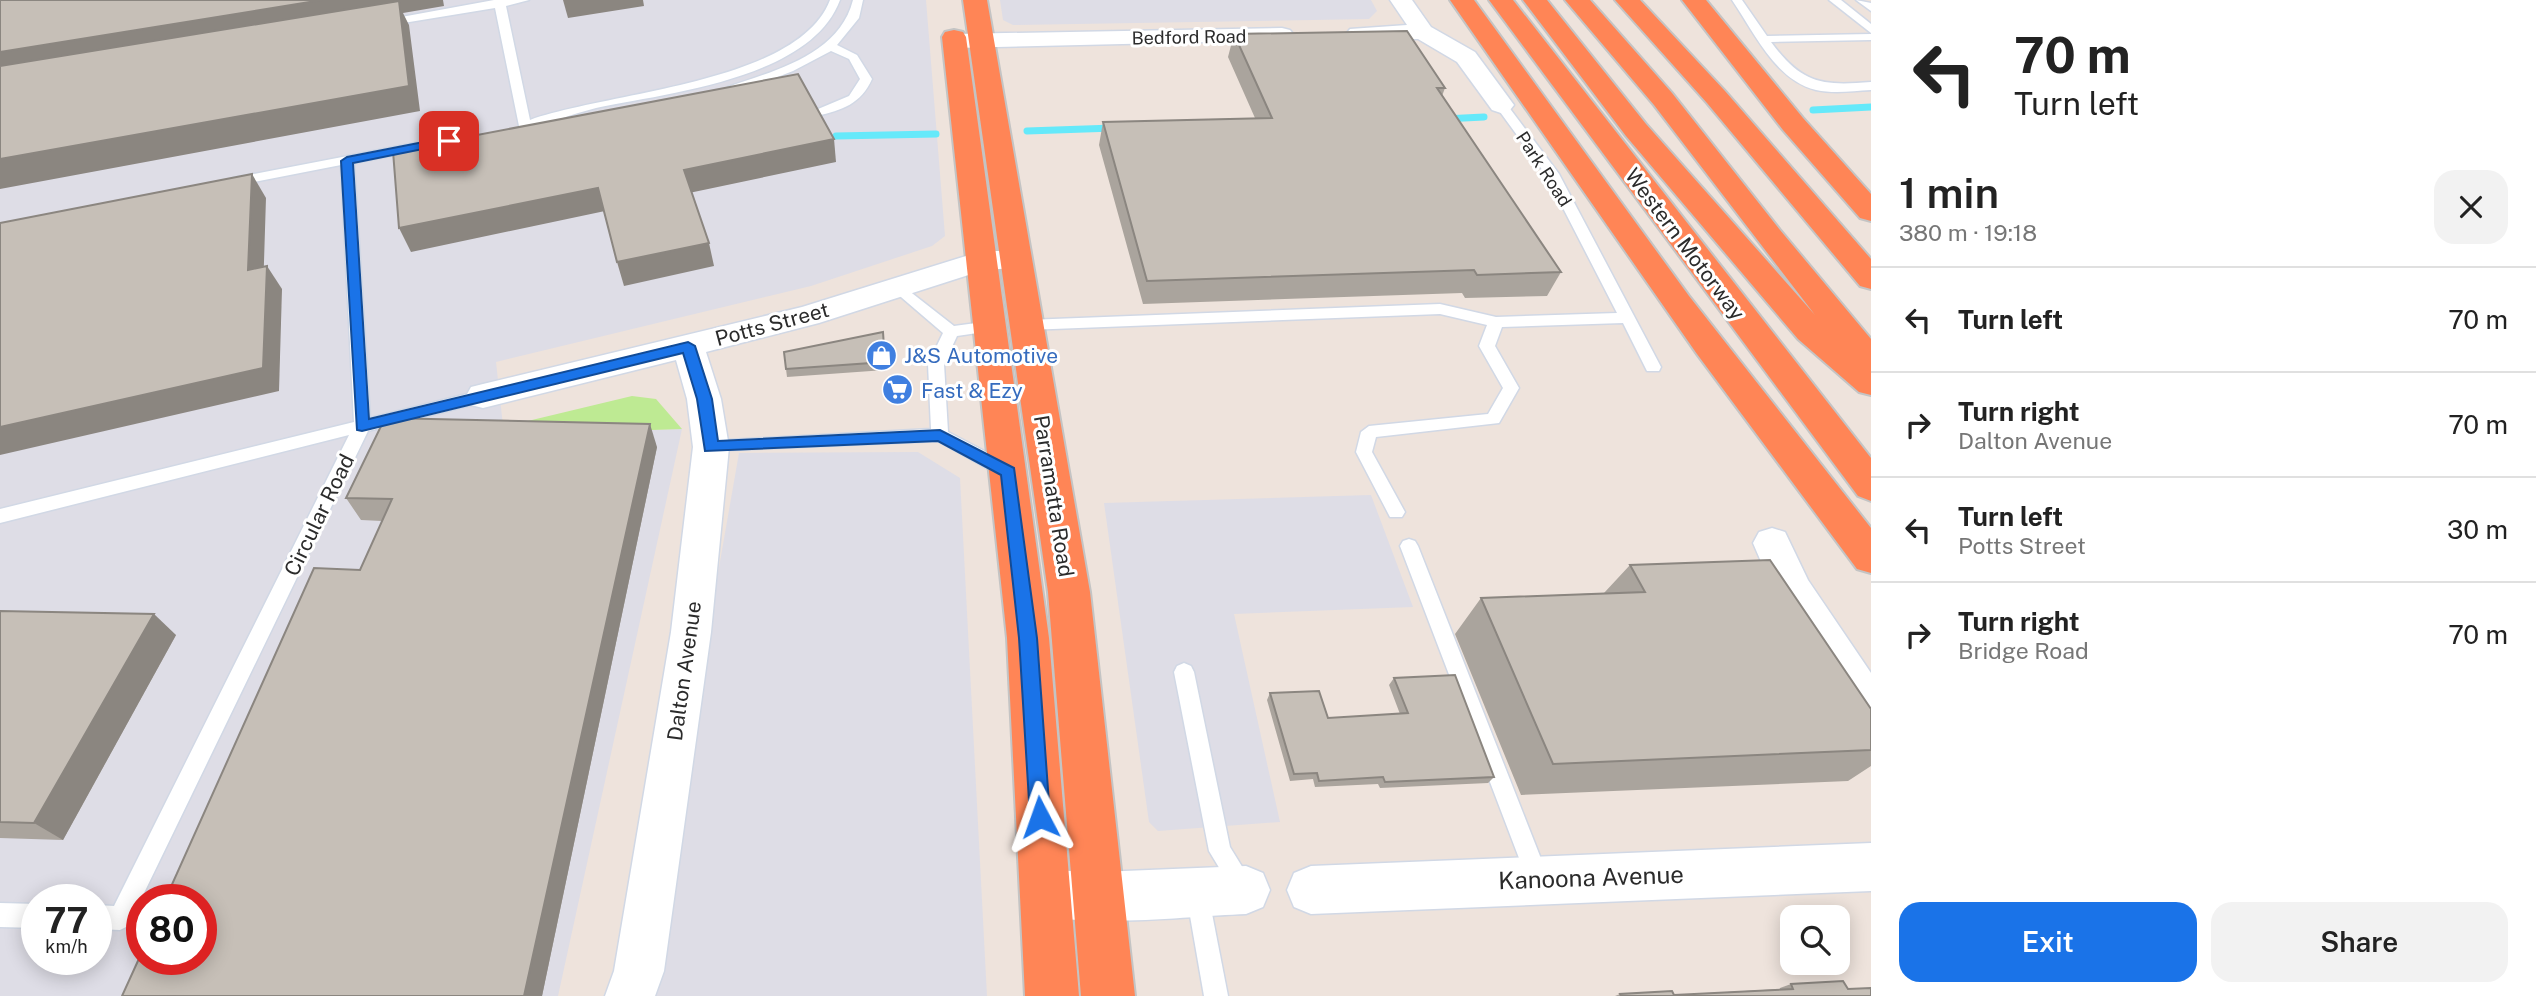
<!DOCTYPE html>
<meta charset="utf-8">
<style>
:root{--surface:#fff;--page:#f2f2f2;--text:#222;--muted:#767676;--line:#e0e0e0;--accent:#1a73e8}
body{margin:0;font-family:"Public Sans",sans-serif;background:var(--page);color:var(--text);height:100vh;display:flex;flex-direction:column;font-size:26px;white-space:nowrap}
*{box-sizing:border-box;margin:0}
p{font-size:23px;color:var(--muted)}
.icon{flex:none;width:38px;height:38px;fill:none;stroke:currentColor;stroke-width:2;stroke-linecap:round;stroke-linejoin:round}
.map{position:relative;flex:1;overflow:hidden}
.details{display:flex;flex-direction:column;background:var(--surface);width:665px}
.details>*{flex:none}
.guide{background:#fff;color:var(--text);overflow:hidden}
.controls{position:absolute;left:1780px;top:905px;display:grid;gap:14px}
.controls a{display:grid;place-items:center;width:70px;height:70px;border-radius:14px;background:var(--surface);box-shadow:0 4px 18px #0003;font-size:35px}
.speed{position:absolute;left:21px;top:884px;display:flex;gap:14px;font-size:35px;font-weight:700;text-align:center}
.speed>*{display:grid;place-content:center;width:91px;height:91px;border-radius:50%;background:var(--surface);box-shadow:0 4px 18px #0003;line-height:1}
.speed small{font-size:18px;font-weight:400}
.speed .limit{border:10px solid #d22;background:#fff;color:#111}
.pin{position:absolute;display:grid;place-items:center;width:60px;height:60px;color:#fff;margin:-30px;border-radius:14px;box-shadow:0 4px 10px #0006}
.me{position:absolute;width:77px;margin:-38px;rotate:356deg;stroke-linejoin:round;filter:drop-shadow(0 0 5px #0008)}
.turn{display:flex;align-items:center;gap:24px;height:147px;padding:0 28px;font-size:32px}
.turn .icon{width:91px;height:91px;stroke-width:2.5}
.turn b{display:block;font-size:49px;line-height:60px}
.round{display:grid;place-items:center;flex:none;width:74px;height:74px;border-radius:21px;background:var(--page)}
.head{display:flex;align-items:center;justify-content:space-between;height:119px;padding:0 28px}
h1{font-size:42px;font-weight:600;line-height:52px}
.primary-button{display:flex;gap:14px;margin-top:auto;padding:14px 28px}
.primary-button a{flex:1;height:80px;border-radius:21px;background:var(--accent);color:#fff;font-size:28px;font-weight:600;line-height:80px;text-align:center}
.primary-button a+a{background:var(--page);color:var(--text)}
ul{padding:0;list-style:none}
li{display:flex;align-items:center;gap:21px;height:105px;padding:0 28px;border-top:2px solid var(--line)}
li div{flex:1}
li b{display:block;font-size:26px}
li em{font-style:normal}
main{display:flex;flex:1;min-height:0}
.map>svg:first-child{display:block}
.industrial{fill:#dedde6;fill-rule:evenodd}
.green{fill:#beea93}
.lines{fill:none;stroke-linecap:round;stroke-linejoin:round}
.stream{stroke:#65e9fa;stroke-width:7}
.lane-casing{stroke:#d1d8e5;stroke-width:3}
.street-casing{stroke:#d1d8e5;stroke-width:3}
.highway-casing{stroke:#c4c4c4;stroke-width:4}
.lane{fill:#fff;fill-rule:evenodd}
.street{fill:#fff;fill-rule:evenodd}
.highway{fill:#ff8556;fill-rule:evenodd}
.wall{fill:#aaa49d}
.shaded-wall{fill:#8b8680}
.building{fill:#c6bfb7;stroke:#8b8680;stroke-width:2}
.route{fill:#1a73e8;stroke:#114b97;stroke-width:2}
.labels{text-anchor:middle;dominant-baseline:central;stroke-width:6;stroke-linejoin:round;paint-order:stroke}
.far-street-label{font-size:18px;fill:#2b2b2b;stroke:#fff}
.street-label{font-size:21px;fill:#2b2b2b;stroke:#fff}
.shop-label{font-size:21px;fill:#366cbe;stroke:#fff;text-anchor:start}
.near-street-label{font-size:24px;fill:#2b2b2b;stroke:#fff}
</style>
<main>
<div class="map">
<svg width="1871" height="996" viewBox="0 0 1871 996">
<rect width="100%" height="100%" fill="#eee3dc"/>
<!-- industrial -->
<g class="industrial">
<path d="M0 0H926L945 236 932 246 811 286 496 362 504 435 682 429 558 996H0ZM37 900H96V959H37ZM142 900H201V959H142Z"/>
<path d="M1000 0H1371L1377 11 1369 19 1013 25 1003 20Z"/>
<path d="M918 452 960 478 987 996H644L739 453Z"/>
<path d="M1371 495 1413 607 1234 614 1280 822 1158 831 1149 822 1104 503Z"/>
</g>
<!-- green -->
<path class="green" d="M632 396 656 399 682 429 504 435 503 427Z"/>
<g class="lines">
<!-- stream -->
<g class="stream">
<path d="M1813 110 1871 107"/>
<path d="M1444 119 1484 117"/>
<path d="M1027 131 1114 128"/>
<path d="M836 136 936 134"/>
</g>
<defs>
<g id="lane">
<path d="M494 0H529L506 6 530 120C606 92 798 84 830 0H840C811 79 667 93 596 108 572 114 549 123 525 130L519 126 495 8 385 26 379 23 385 20Z"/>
<path d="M853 0H863L859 18 837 45 857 55 872 79C861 104 842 110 817 116L811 112 849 96 860 79 849 59 831 51 793 71 736 93H728V87C776 70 839 55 853 0Z"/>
<path d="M1732 0H1742L1767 36 1871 34V40L1771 42C1802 84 1822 86 1871 82V90C1853 91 1834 94 1816 90 1775 80 1754 32 1732 0Z"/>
<path d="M1829 0H1841L1871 24V33Z"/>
<path d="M1856 0 1871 3V11Z"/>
<path d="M1501 101 1505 102 1559 174 1661 367 1659 371H1647L1623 323 1502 327 1495 346 1519 388 1499 423 1376 437 1372 452 1405 512 1402 517H1390L1356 452 1361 432 1369 426 1488 414 1503 388 1479 346 1487 325 1440 314 1027 330 1019 325 1027 320 1440 304 1496 317 1617 313 1546 175 1495 105Z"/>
<path d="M415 143 420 144V150L354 163 370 418 483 390 491 396 483 402 368 431 128 926 120 930 96 929V905L114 906 349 435 0 523V509L354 422 341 165 233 186 226 182 233 178Z"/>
<path d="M899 283 954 326 991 321 999 326 991 331 957 336 944 364 948 432 1015 467 1018 472 1015 477H1003L938 441 705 451 703 447 705 443 711 441 931 429 928 364 943 333 894 291 892 288 894 285Z"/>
<path d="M1409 539 1415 541 1418 546 1549 879 1546 887 1538 890 1530 887 1527 879 1400 546 1403 541Z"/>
<path d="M1184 663 1191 666 1194 672 1230 847 1254 886 1251 894 1243 897 1235 894 1209 851 1174 672 1177 666Z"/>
<path d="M1197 882 1205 885 1208 893 1228 996H1204L1186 893 1189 885Z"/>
<path d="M0 903 37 904V928L0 927Z"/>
</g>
<g id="street">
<path d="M1390 0H1412L1431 27 1475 52 1514 105 1510 110 1501 113 1492 110 1457 62 1418 39H1350L1346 34 1350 29 1407 25Z"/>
<path d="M1282 28 1290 30 1294 35 1290 40 955 48 947 46 943 41 947 36 955 34Z"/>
<path d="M982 251H1016L1027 253 1031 260 1027 267 984 270 819 323 706 352 721 399 729 447 711 632 664 971 655 996H605L614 971 671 632 693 447 687 399 676 360 483 408 471 405 466 396 471 387 483 384 802 307Z"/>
<path d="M1772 528 1785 532 1808 580 1871 673V728L1856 723 1778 601 1753 543 1759 532Z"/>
<path d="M1871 843V891L1311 914 1294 907 1287 890 1294 873 1311 866Z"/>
<path d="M1246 866 1263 873 1270 890 1263 907 1246 914C1191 916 1076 930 1029 911L1022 894 1029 877 1046 870 1100 872Z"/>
</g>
<g id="highway">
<path d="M963 0H987L1090 592 1135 996H1081L1048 592Z"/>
<path d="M1450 0H1474L1689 296 1871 528V573L1857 569 1697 354Z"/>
<path d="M1489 0H1513L1871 458V501L1858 496Z"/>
<path d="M1523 0H1547L1646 124 1815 315 1654 105 1565 0H1590L1672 93 1780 230 1871 339V395L1859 392 1798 339 1626 136Z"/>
<path d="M1615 0H1640L1725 91 1871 259V289L1860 286 1707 103Z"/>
<path d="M1682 0H1706L1803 118 1871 194V221L1860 218 1783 130Z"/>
<path d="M954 30 963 32 966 37 1049 638 1079 996H1025L1007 638 942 37 945 32Z"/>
</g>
</defs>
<!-- lane casing -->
<use href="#lane" class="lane-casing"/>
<!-- street casing -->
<use href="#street" class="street-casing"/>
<!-- highway casing -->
<use href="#highway" class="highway-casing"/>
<!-- lane -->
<use href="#lane" class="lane"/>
<!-- street -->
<use href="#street" class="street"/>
<!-- highway -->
<use href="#highway" class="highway"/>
</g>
<!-- wall -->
<g class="wall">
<path d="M1234 34 1445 88 1442 96 1561 272 1547 296 1465 298 1462 293 1143 304 1099 145 1103 122 1255 118 1228 57Z"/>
<path d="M883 332 885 370 787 377 784 352Z"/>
<path d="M657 447 542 996H122L360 570 382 521 361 520 346 498Z"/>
<path d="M1630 565 1871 709V766L1848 781 1521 795 1455 634 1481 598 1604 593Z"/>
<path d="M0 611 176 635 63 840 0 838Z"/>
<path d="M1394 678 1494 777 1488 783 1380 788 1378 784 1315 787 1313 779 1290 781 1267 700 1270 693 1328 718 1400 714 1389 685Z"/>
<path d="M1791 984 1848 989 1871 996H1615L1620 994 1674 995 1780 989V988Z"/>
</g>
<!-- shaded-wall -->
<g class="shaded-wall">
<path d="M322 0H443L444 6 403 13 409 25 420 111 0 189V52Z"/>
<path d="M563 0H643L644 6 568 18Z"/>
<path d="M834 139 836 162 689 193 684 170Z"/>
<path d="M252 174 266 198 263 293 248 270Z"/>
<path d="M598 188 605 211 411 252 399 228Z"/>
<path d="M709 243 714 266 624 286 617 262Z"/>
<path d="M267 266 282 289 279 391 0 455V427Z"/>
<path d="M650 424 657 447 542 996H524Z"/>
<path d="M154 614 176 635 63 840 34 823Z"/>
</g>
<!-- building -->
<g class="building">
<path d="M0 0H322L0 52Z"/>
<path d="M399 1 409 86 0 159V66Z"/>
<path d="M1407 31 1445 88H1437L1561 272 1477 275 1474 270 1147 281 1103 122 1272 118 1234 34Z"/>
<path d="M798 74 834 139 684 170 709 243 617 262 598 188 399 228 393 151Z"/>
<path d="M252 174 248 270 267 266 263 368 0 427V223Z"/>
<path d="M883 332 885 362 786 369 784 352Z"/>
<path d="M385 418 650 424 524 996H122L142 952V959H201V900H165L314 568 360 570 392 499 346 498Z"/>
<path d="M1770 560 1871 709V750L1553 764 1481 598 1645 592 1630 565Z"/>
<path d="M0 611 154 614 34 823 0 822Z"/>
<path d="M1455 675 1494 777 1385 782 1383 777 1319 781 1317 773 1294 774 1270 693 1319 691 1328 718 1408 713 1394 678Z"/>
<path d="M1843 981 1848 989 1871 988V996H1621L1620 994 1672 991 1674 995 1793 989 1791 984Z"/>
</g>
<!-- route -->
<path class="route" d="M449 137 453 138V143L353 163 369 419 688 342 695 346 712 399 718 441 940 430 1014 468 1037 638 1050 817 1047 824 1040 827 1033 824 1030 817 1019 638 1001 475 938 441 705 451 697 399 683 353 362 431 357 430 341 161 347 157Z"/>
<!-- icons -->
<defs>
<symbol id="shop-disc" viewBox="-11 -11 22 22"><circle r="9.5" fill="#3f7fe0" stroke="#fff"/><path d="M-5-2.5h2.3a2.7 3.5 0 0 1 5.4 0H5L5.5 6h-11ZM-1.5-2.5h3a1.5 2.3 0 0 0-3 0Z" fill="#fff"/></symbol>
<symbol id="supermarket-disc" viewBox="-11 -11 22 22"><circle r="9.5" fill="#3f7fe0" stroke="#fff"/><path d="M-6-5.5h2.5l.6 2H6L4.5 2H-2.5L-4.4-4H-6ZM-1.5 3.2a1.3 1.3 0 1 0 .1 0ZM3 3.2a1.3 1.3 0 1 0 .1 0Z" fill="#fff"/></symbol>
</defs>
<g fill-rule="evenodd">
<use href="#shop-disc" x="864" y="338" width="35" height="35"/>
<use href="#supermarket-disc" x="880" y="372" width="35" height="35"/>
</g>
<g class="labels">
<!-- far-street labels -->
<g class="far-street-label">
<text transform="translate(1189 37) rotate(-1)">Bedford Road</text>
<text transform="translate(1544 169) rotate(57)">Park Road</text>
</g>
<!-- street labels -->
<g class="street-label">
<text transform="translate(1685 244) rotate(53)">Western Motorway</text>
<text transform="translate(772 324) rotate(-15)">Potts Street</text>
<text transform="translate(1054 496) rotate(81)">Parramatta Road</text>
<text transform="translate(319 515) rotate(-64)">Circular Road</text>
<text transform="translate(684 671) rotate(-82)">Dalton Avenue</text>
</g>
<!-- shop labels -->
<g class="shop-label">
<text x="904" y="355">J&amp;S Automotive</text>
<text x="921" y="390">Fast &amp; Ezy</text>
</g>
<!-- near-street labels -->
<g class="near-street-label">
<text transform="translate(1591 877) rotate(-2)">Kanoona Avenue</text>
</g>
</g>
</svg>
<div class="controls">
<a><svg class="icon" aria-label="search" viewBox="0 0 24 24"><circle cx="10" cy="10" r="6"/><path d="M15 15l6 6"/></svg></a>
</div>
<div class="speed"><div>77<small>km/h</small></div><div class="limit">80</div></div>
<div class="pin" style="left:449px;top:141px;background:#d93025"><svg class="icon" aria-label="arrive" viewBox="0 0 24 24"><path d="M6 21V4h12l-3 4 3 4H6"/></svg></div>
<svg class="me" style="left:1040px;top:817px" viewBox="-20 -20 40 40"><path d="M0-17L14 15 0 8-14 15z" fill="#1a73e8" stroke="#fff" stroke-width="4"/></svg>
</div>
<section class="details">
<div class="guide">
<div class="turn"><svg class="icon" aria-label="left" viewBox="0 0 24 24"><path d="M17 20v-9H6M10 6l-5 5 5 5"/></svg><div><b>70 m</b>Turn left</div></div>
</div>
<div class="head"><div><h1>1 min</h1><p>380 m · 19:18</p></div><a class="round"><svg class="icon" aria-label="close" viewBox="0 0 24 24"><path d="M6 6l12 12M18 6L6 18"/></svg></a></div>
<ul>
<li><svg class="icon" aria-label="left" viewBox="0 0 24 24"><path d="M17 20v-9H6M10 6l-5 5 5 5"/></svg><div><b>Turn left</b></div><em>70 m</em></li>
<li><svg class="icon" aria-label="right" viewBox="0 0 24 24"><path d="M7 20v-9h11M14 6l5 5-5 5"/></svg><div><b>Turn right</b><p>Dalton Avenue</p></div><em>70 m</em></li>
<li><svg class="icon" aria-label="left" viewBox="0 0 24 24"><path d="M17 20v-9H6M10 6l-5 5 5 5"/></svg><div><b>Turn left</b><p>Potts Street</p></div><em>30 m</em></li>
<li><svg class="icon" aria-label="right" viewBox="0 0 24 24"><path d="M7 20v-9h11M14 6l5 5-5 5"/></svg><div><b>Turn right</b><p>Bridge Road</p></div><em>70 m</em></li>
</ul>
<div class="primary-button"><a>Exit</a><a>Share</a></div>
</section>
</main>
